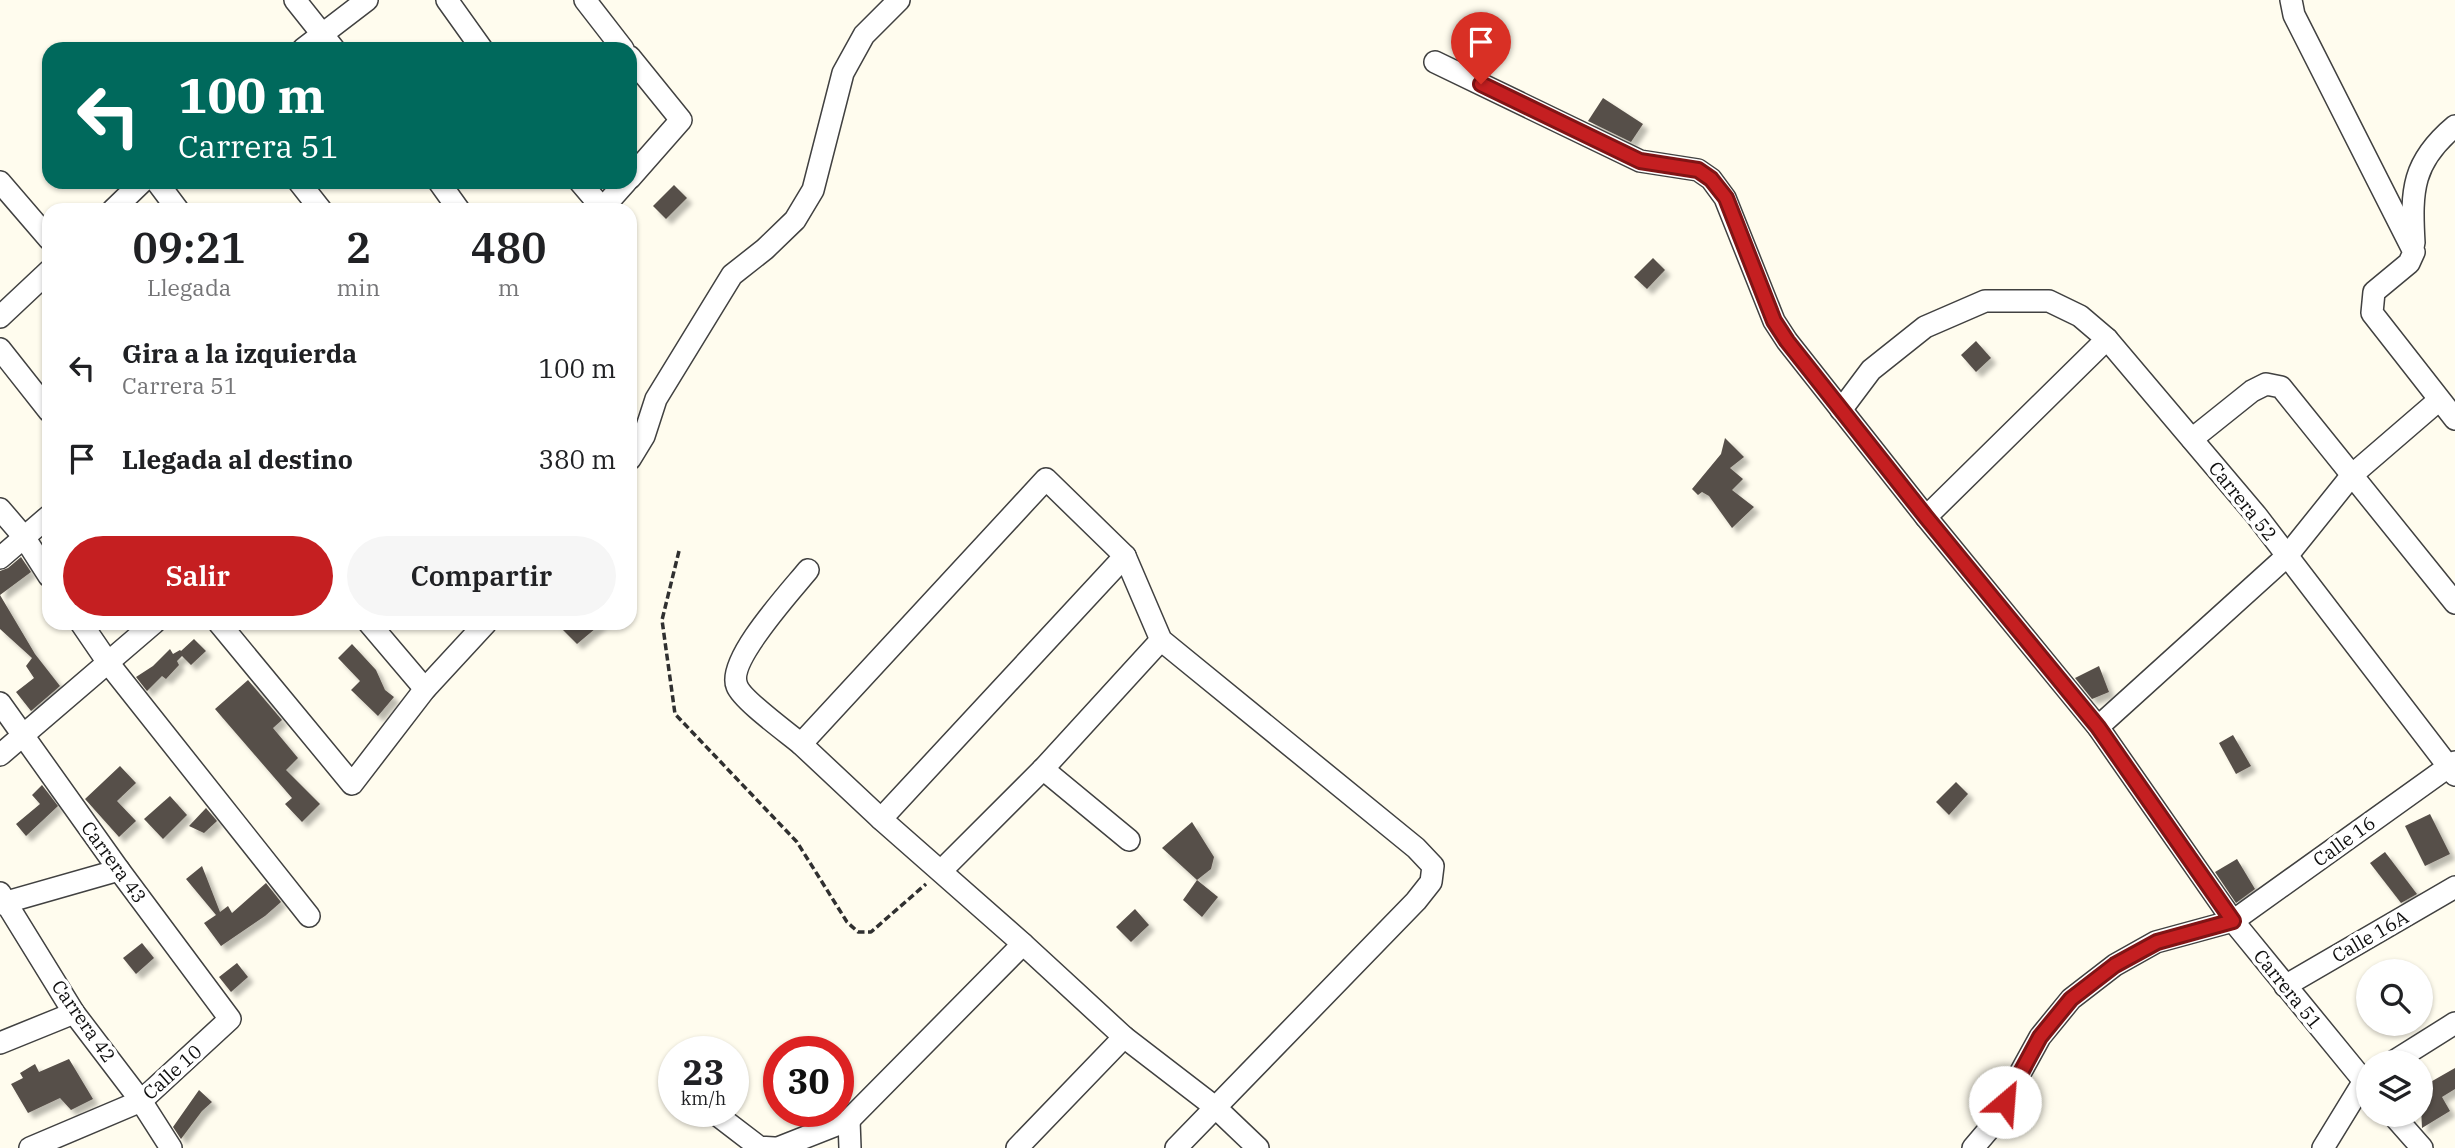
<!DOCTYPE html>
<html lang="es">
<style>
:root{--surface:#fff;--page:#f6f6f6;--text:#202124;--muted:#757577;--accent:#c51f21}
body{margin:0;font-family:"IBM Plex Serif",serif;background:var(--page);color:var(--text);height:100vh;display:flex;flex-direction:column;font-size:26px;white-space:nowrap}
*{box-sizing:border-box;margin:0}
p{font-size:23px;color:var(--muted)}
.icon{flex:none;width:38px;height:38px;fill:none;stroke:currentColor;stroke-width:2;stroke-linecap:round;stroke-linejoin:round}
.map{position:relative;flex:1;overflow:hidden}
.sheet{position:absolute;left:42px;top:203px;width:595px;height:427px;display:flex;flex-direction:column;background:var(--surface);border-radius:21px;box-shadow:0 2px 5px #0004}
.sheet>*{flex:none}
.hud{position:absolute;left:42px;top:42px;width:595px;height:147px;border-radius:21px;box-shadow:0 2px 5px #0004;background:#00695c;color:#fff;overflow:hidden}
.controls{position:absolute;left:2356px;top:959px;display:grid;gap:14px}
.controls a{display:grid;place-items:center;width:77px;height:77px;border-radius:50%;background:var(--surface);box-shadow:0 2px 5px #0004;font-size:35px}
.speed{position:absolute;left:658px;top:1036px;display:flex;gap:14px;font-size:35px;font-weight:700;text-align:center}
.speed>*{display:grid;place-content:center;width:91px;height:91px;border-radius:50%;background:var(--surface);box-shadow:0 2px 5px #0004;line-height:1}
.speed small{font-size:18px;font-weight:400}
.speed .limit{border:10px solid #d22;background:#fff;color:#111}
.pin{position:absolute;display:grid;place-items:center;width:60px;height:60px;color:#fff;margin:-72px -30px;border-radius:50% 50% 50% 0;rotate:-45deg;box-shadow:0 0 7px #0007}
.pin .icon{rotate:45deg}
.me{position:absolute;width:77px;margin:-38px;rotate:27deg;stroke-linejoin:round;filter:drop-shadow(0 0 5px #0008)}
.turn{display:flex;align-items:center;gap:24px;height:147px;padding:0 21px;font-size:32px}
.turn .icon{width:91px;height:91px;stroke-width:2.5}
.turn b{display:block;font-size:49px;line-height:60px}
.eta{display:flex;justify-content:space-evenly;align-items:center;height:119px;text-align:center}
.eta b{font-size:42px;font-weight:600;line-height:49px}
.cta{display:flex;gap:14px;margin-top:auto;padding:14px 21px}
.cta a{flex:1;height:80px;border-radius:42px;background:var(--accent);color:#fff;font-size:28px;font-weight:600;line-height:80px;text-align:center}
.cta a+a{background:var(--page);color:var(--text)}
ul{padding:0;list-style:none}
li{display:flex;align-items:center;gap:21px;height:91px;padding:0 21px}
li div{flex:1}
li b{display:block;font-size:26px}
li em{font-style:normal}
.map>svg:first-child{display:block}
.building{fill:#574f49;filter:url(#shadow)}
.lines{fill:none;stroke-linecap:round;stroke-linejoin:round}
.minor-casing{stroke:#414141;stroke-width:24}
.path{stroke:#303030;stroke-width:3.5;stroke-dasharray:7 3.5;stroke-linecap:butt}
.minor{stroke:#fff;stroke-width:21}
.route-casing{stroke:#801415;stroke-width:18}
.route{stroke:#c51f21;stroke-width:12}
.labels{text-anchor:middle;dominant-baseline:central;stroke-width:7;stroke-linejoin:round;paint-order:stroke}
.street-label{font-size:19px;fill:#0e0e0e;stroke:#fff}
</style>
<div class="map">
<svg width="2455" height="1148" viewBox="0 0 2455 1148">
<defs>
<filter id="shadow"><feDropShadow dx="5.5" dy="5.5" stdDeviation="2" flood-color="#0004"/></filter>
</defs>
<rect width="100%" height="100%" fill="#fffcee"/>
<!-- building -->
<g class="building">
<path d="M1603 98 1643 124 1631 142 1588 121Z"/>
<path d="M674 185 687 198 666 219 653 206Z"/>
<path d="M1653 258 1665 270 1647 289 1634 277Z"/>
<path d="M1976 341 1991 358 1976 372 1961 355Z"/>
<path d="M1725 438 1744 457 1730 468 1743 479 1732 490 1754 507 1732 528 1709 496 1702 492 1698 495 1692 489 1721 454Z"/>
<path d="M21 557 31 572 0 595 35 654 60 686 31 711 16 692 34 678 26 666 32 658 0 629V571L8 568Z"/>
<path d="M556 623H602L577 644Z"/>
<path d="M194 639 206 651 191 665 182 656 177 661 179 665 166 679 162 676 147 691 136 677 153 666 170 649 173 654 180 650 181 651Z"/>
<path d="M352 644 376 670 385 690 394 697 378 716 351 690 360 681 338 658Z"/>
<path d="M2099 666 2109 692 2092 699 2075 678Z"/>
<path d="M248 680 282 720 273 728 298 758 286 770 320 804 302 822 285 804 292 798 215 709Z"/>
<path d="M2233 735 2251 766 2236 774 2219 743Z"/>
<path d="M120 766 136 783 117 801 136 821 119 837 85 799Z"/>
<path d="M1956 782 1968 794 1949 815 1936 802Z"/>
<path d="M42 785 58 806 26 836 16 824 40 804 32 795Z"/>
<path d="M170 796 187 815 163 839 144 819Z"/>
<path d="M206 808 217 821 204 833 189 826Z"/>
<path d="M2430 814 2450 854 2425 866 2405 826Z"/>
<path d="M1192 822 1214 857 1211 869 1197 880 1162 848Z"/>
<path d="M2385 852 2417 894 2401 903 2370 863Z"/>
<path d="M2237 859 2255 889 2236 903 2215 872Z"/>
<path d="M202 866 220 912 228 906 232 913 266 883 281 902 265 916 221 946 204 923 216 915 186 879Z"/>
<path d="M1197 880 1218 897 1202 917 1183 900Z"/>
<path d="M1135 909 1149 925 1131 942 1116 927Z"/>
<path d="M142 943 154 958 136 974 123 958Z"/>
<path d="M237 963 248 977 231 992 219 977Z"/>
<path d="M69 1059 93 1099 71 1110 60 1098 28 1113 11 1084 23 1078 20 1073 35 1064 39 1072Z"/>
<path d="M2455 1068V1089L2442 1097 2450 1111 2422 1128 2420 1088Z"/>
<path d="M199 1090 212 1102 202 1111 181 1139 173 1127Z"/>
</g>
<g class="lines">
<defs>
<g id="minor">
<path d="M295 0 334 49"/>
<path d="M447 0 482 49"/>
<path d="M585 0 623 49"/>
<path d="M2291 0 2294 15 2414 252 2409 263 2374 292 2372 313 2455 419"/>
<path d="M303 49 367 0"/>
<path d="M630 57 681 120 630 178"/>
<path d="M1435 62 1640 161 1698 170 1711 179 1725 198 1774 321 1787 341 1926 517 2098 727 2233 921 2368 1086"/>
<path d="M0 182 49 239"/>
<path d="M157 182 178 210"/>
<path d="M299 182 321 210"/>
<path d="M439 182 459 210"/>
<path d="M580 182 603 209"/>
<path d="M113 210 142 182"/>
<path d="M601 210 626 182"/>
<path d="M2414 243C2411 190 2412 162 2455 126"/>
<path d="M0 317 49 271"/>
<path d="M0 349 49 411"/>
<path d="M1841 410 1871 370 1925 327 1985 301H2049L2080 316 2107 339 2256 515 2455 775"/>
<path d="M2192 439 2252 391 2266 384 2281 387 2455 603"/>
<path d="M630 459 644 436 656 399 732 275 765 249 795 220 813 190 843 73 864 35 899 0"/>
<path d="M0 509 24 537 49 576"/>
<path d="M1926 517 2107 339"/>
<path d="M0 558 49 516"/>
<path d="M81 623 109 664 309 916"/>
<path d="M219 623 352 784 425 689 486 623"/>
<path d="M369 623 425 689"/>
<path d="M0 703 119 870 230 1019 141 1101 30 1148"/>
<path d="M2098 727 2287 556 2352 475 2439 400"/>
<path d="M801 744C788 733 742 700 737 686 726 661 791 591 808 570"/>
<path d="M0 755 154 623"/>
<path d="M1043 769 1129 840"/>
<path d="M881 819 1125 556"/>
<path d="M941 871 1043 769 1161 640"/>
<path d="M0 893 74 1013 141 1101 171 1148"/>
<path d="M0 904 119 870"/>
<path d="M2285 986 2455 887"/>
<path d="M0 1043 74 1013"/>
<path d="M2393 1062 2455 1023"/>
<path d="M712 1111 759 1147 774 1148"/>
<path d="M2393 1115 2422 1148"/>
<path d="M849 1120 850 1148"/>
<path d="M778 1148 849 1120 1023 944"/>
<path d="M1017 1148 1124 1037"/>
<path d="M1176 1148 1416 901 1431 882 1433 866 1416 848 1161 640 1125 556 1046 479 801 744 881 819 1023 944 1124 1037 1215 1107 1258 1148"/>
<path d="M1973 1148 1990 1128 2040 1037 2071 999 2115 965 2156 942 2233 921 2455 762"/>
<path d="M2323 1148 2364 1081 2368 1079"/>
</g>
</defs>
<!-- minor casing -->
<use href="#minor" class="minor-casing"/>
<!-- path -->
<path class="path" d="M679 551 662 620 675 714 797 842 847 922 858 932H871L926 884"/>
<!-- minor -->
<use href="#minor" class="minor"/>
</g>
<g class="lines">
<defs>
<path id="route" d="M1481 84 1640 161 1698 170 1711 179 1726 198 1774 321 1787 341 1926 517 2098 727 2233 921 2157 942 2115 965 2071 999 2040 1037 2005 1102"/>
</defs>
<!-- route casing -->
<use href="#route" class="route-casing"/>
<!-- route -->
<use href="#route" class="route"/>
</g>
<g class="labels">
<!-- street labels -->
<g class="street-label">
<text transform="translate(2243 501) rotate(51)">Carrera 52</text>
<text transform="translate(2344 841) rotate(-36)">Calle 16</text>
<text transform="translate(114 862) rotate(54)">Carrera 43</text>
<text transform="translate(2370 936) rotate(-30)">Calle 16A</text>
<text transform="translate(2288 989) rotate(51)">Carrera 51</text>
<text transform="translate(84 1021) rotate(55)">Carrera 42</text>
<text transform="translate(172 1072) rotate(-42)">Calle 10</text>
</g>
</g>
</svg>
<div class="controls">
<a><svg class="icon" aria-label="search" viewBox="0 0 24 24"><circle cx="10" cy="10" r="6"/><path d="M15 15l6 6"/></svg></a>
<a><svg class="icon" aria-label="layers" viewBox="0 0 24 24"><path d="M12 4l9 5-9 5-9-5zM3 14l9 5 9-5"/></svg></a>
</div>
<div class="speed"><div>23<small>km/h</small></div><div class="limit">30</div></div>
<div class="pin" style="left:1481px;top:84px;background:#d93025"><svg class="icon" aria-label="arrive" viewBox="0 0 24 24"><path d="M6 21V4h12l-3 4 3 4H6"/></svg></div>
<svg class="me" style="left:2005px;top:1102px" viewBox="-20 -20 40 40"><circle r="19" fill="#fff"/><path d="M0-13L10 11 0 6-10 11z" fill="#c51f21"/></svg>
<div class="hud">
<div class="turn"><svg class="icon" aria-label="left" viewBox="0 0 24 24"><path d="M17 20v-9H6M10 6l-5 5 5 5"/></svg><div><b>100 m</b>Carrera 51</div></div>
</div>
<section class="sheet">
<div class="eta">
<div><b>09:21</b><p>Llegada</p></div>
<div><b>2</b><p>min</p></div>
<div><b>480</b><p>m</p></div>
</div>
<ul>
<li><svg class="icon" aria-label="left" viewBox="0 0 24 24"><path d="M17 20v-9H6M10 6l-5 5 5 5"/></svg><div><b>Gira a la izquierda</b><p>Carrera 51</p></div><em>100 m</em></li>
<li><svg class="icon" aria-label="arrive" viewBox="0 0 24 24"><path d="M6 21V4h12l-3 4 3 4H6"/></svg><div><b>Llegada al destino</b></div><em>380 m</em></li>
</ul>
<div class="cta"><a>Salir</a><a>Compartir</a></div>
</section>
</div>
